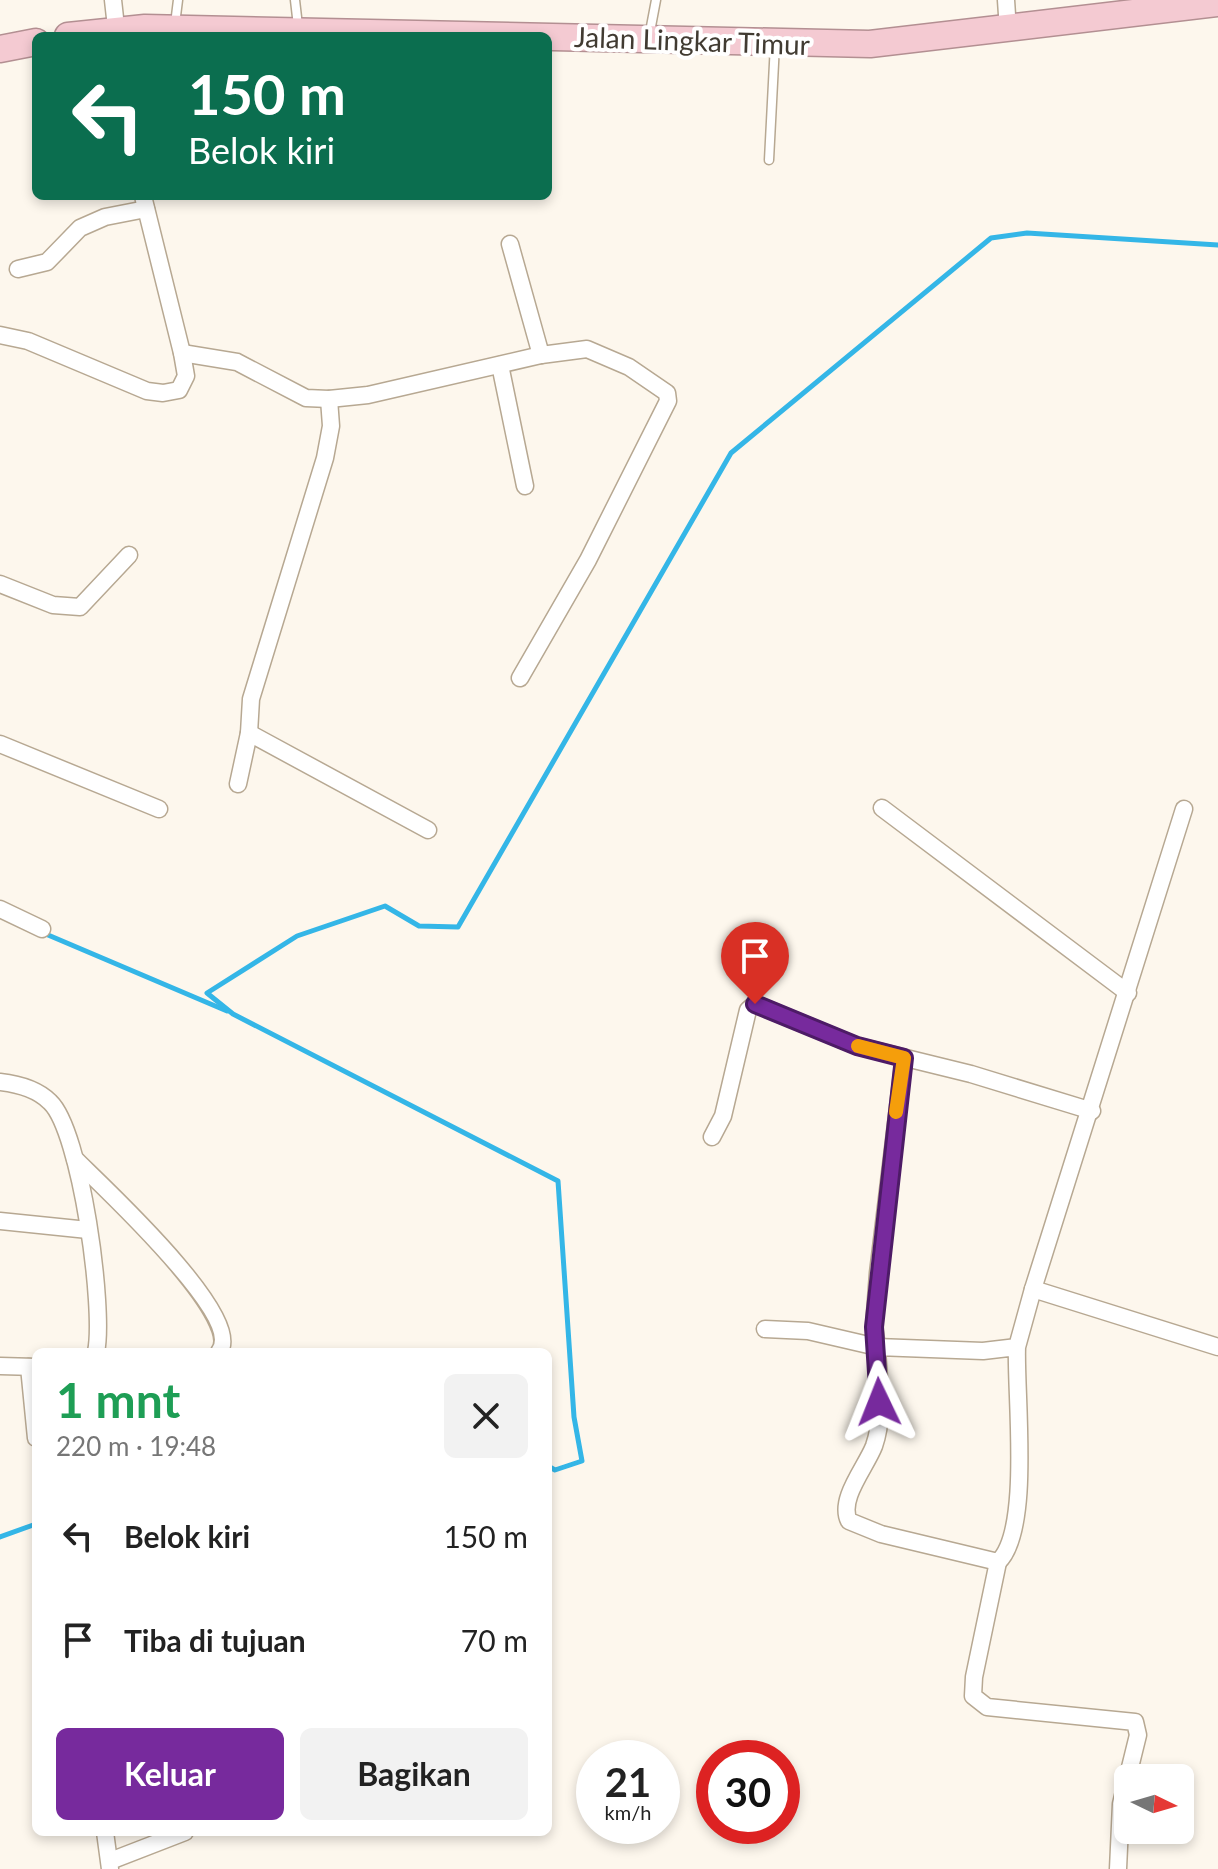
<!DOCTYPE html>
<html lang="id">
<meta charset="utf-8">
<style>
:root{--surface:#fff;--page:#f2f2f2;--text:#222;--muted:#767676;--accent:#772a9d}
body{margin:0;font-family:Lato,sans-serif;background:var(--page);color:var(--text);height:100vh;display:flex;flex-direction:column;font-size:30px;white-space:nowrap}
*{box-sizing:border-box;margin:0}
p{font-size:26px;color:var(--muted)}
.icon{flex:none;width:44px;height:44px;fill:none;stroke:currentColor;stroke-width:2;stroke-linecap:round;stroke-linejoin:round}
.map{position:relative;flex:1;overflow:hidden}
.details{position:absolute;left:32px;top:1348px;width:520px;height:488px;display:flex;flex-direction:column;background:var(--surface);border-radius:12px;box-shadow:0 4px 12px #0003}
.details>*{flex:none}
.top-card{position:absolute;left:32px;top:32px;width:520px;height:168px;border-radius:12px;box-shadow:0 4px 12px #0003;background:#0b6e4f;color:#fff;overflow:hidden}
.needle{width:52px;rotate:95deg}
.buttons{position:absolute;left:1114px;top:1764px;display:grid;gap:16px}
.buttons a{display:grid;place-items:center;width:80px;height:80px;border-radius:12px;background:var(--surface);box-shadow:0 4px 12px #0003;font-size:40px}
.speed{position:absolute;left:576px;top:1740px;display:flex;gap:16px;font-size:40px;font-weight:700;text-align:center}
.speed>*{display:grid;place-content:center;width:104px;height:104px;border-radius:50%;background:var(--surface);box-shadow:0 4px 12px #0003;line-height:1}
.speed small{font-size:20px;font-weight:400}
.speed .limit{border:12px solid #d22;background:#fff;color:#111}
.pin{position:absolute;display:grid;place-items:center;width:68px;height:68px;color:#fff;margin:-82px -34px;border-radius:50% 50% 50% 0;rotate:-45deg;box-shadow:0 0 8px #0007}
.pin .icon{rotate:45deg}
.me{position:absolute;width:88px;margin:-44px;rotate:358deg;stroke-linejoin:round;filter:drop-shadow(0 0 6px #0008)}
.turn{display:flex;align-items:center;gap:28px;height:168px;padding:0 24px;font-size:36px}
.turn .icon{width:104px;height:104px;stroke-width:2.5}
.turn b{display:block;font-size:56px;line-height:68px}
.round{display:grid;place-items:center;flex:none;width:84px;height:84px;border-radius:12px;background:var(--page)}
.head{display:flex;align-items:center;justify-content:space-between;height:136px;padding:0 24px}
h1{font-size:48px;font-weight:700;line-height:60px;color:#1e9e55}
.button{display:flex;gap:16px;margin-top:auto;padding:16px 24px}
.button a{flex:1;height:92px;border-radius:12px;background:var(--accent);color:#fff;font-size:32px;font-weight:700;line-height:92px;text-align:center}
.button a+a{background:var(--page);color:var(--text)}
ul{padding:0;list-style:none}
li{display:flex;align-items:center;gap:24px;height:104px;padding:0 24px}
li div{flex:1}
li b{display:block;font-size:30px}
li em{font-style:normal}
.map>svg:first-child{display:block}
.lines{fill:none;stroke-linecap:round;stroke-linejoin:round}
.stream{stroke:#34b6e7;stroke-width:5}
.service-casing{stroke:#b7a892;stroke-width:11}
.minor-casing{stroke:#b7a892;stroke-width:19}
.trunk-casing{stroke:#b38f92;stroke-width:29}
.service{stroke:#fff;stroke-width:8}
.minor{stroke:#fff;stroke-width:16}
.trunk{stroke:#f4cad2;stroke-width:26}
.route-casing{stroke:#4d1b66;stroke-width:20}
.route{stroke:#772a9d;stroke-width:14}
.slow{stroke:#f59e0b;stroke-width:14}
.labels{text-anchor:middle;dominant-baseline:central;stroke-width:8;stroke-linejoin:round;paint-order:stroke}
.street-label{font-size:28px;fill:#413b32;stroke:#fff}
</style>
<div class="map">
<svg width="1218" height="1869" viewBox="0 0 1218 1869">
<rect width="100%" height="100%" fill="#fdf7ed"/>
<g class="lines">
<!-- stream -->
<g class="stream">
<path d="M41 932 227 1011"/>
<path d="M548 1466 555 1470 582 1461 574 1417 558 1181 233 1014 207 993 297 936 385 906 419 926 458 927 731 453 991 238 1027 233 1218 245"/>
<path d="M0 1537 36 1524"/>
</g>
<defs>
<g id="service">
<path d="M295 0 298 26"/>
<path d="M175 24 178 0"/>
<path d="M649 37 656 0"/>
<path d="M769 160 775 44"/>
</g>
<g id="minor">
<path d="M113 0 117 36"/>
<path d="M1006 0 1008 30"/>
<path d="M510 244 541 355"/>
<path d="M18 269 47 262 80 228 105 217 146 209"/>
<path d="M0 335 28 341 147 391 163 393 179 390 186 376 182 353 143 196"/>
<path d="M182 353 237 362 306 398 329 399 368 395 541 355 587 349 629 367 667 393 668 401 588 560 520 678"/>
<path d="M500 365 525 486"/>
<path d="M0 584 53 605 80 607 129 555"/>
<path d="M249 733 428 830"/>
<path d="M0 744 159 809"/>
<path d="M238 784 249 733 251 699 325 458 331 426 329 399"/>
<path d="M882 808 1128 993"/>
<path d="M1184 809 1033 1289 1218 1347"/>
<path d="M0 909 42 929"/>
<path d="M0 1082C18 1084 37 1089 50 1102 81 1131 105 1310 96 1352"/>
<path d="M712 1137 723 1116 748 1010 755 1004 857 1046 971 1074 1092 1111"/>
<path d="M75 1159C102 1186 246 1318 219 1352"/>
<path d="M0 1221 88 1230"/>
<path d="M765 1329 808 1331 877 1347 874 1327 878 1273 904 1058"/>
<path d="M1017 1347C1015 1393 1032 1531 998 1562L881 1534 849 1521C838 1499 866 1467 874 1446 885 1415 878 1379 877 1347L983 1351 1017 1347 1033 1289"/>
<path d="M0 1366 36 1367"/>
<path d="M29 1367 36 1438"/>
<path d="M998 1562 974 1677 973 1696 987 1707 1135 1722 1138 1735 1121 1804 1118 1869"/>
<path d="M105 1832 110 1869"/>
<path d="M110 1861 185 1832"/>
</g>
<g id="trunk">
<path d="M68 36 145 28 870 44 1218 3"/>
<path d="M0 49 36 42"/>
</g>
</defs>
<!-- service casing -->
<use href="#service" class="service-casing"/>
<!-- minor casing -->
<use href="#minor" class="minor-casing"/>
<!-- trunk casing -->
<use href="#trunk" class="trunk-casing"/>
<!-- service -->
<use href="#service" class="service"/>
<!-- minor -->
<use href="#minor" class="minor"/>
<!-- trunk -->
<use href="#trunk" class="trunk"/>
</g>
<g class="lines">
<defs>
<path id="route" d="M755 1004 857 1046 904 1058 874 1327 879 1402"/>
</defs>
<!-- route casing -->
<use href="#route" class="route-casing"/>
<!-- route -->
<use href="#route" class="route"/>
<!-- slow -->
<path class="slow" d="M858 1046 904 1058 896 1112"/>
</g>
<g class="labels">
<!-- street labels -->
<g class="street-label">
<text transform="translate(692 40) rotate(2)">Jalan Lingkar Timur</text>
</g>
</g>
</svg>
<div class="buttons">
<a><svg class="needle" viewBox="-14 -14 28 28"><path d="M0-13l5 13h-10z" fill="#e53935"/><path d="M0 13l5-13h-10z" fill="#767676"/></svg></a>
</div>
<div class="speed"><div>21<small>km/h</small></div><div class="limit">30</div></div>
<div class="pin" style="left:755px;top:1004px;background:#d93025"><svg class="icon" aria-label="arrive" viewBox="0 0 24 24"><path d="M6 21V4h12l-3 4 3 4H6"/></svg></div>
<svg class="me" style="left:879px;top:1402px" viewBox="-20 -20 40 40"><path d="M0-17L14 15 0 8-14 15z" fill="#772a9d" stroke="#fff" stroke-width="4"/></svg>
<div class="top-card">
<div class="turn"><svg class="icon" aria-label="left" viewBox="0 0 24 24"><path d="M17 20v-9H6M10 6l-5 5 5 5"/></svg><div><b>150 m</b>Belok kiri</div></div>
</div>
<section class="details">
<div class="head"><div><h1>1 mnt</h1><p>220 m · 19:48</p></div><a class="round"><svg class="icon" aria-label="close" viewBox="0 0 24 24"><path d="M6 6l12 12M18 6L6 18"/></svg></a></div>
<ul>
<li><svg class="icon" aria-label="left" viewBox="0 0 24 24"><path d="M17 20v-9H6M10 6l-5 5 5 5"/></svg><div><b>Belok kiri</b></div><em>150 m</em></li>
<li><svg class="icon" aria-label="arrive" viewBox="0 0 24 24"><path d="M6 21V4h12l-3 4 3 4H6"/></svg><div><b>Tiba di tujuan</b></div><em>70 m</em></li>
</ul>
<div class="button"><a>Keluar</a><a>Bagikan</a></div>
</section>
</div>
